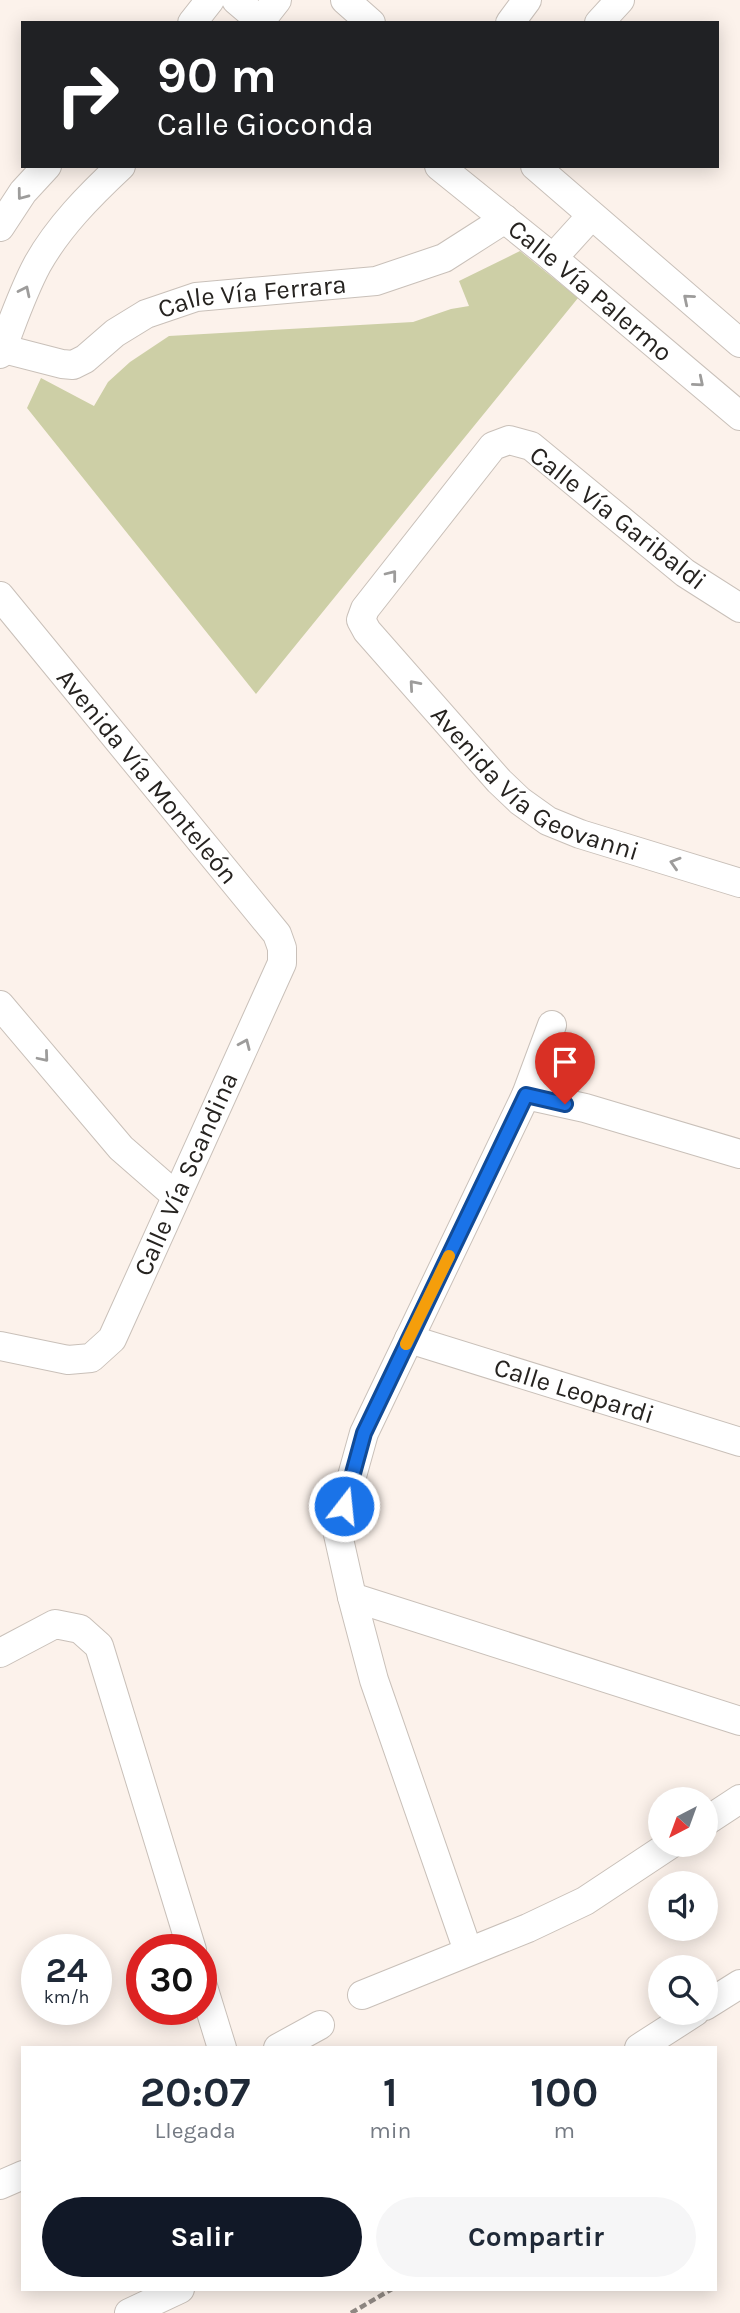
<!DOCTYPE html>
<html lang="es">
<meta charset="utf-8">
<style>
:root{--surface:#fff;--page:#f6f6f7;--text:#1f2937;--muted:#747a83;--accent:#111827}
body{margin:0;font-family:Karla,sans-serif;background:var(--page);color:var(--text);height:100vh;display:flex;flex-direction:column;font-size:26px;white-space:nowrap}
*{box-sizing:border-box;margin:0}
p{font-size:23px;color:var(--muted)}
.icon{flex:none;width:38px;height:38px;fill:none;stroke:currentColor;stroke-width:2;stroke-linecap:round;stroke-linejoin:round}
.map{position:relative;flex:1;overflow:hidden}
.sheet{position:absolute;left:21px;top:2046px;width:696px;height:245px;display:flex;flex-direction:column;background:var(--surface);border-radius:0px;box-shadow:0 4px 18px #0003}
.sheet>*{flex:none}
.top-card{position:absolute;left:21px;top:21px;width:698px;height:147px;border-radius:0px;box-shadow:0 4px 18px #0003;background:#202124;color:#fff;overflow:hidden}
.needle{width:46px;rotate:221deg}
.controls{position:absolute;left:648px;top:1787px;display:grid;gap:14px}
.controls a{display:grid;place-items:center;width:70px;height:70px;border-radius:50%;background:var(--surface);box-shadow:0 4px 18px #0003;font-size:35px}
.speed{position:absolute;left:21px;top:1934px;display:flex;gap:14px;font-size:35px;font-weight:700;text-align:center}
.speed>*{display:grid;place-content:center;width:91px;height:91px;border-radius:50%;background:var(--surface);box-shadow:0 4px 18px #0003;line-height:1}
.speed small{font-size:18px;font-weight:400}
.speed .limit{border:10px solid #d22;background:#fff;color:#111}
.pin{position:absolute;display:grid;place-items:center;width:60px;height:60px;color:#fff;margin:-72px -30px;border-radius:50% 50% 50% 0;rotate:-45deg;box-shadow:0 0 7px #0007}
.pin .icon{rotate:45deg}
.me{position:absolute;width:77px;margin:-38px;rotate:16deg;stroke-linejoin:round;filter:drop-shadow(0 0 5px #0008)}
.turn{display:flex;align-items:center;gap:24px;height:147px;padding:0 21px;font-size:32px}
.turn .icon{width:91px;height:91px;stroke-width:2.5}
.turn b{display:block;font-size:49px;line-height:60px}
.eta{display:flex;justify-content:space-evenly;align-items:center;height:119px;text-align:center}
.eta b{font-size:42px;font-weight:700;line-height:49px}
.cta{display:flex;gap:14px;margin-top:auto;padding:14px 21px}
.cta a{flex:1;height:80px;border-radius:42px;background:var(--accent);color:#fff;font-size:28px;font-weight:700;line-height:80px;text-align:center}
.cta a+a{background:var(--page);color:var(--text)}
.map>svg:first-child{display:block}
.green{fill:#cdcfa6}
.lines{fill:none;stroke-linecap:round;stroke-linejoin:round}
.minor-casing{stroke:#c9c0b9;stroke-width:30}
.path{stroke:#908984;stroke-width:4.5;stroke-dasharray:7 3.5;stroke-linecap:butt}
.minor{stroke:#fff;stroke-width:28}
.oneway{stroke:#9d9c9b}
.route-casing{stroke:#114b97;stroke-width:18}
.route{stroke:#1a73e8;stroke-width:12}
.slow{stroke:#f59e0b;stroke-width:12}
.labels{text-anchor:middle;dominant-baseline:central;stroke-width:5;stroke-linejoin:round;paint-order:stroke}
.street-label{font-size:26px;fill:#262320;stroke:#fff}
</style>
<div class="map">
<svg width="740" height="2313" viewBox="0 0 740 2313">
<rect width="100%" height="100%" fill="#fcf2eb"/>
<!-- green -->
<path class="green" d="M520 251 578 298 256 694 27 408 41 378 94 406 108 382 130 362 169 336 413 322 451 309 469 306 459 281Z"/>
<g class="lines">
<defs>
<g id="minor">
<path d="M236 0 263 23"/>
<path d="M345 0 371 23"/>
<path d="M192 23 210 0"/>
<path d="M259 23 277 0"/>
<path d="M510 23 527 0"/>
<path d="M599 23 620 0"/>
<path id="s1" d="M439 166 553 258 740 416"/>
<path d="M535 166 740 343"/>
<path d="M0 227 23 192 47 166"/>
<path d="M553 258 591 216"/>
<path id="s2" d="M0 348 62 364 73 365 85 359 115 333 146 314 196 297 376 281 444 258 505 219"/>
<path d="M0 354C12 324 22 293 37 265 58 227 90 195 121 166"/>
<path id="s3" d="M0 596 277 934 282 948V963L112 1339 91 1358 68 1360 0 1346"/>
<path id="s4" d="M740 608 685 573 531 446 509 440 493 446 365 609 361 620 367 631 499 781 520 801 548 821 580 834 740 883"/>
<path d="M0 1005 121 1148 176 1196"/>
<path d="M526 1095 585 1108 740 1154"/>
<path id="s5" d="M409 1339 740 1442"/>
<path d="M352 1597 740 1721"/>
<path d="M0 1653 55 1624 80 1629 99 1646 192 1950"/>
<path d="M705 1822 740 1799"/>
<path d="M468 1951 374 1680 352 1597 337 1530 364 1433 526 1095 552 1025"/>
<path d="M201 1980 222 2048"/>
<path d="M362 1995 528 1928 585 1901 671 1844"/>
<path d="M705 2006 740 1984"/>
<path d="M278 2048 320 2025"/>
<path d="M639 2048 695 2012"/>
<path d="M0 2185 23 2175"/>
<path d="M129 2313 180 2289"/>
</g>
</defs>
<!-- minor casing -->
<use href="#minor" class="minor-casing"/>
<!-- path -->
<path class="path" d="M351 2313 392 2289"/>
<!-- minor -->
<use href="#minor" class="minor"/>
</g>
<!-- one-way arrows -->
<defs><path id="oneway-chevron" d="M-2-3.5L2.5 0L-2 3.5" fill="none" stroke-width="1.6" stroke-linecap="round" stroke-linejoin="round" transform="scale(1.75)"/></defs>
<g class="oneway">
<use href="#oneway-chevron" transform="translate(22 195) rotate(127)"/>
<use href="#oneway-chevron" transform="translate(25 291) rotate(-64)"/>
<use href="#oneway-chevron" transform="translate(688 299) rotate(-140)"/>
<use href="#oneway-chevron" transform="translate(699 382) rotate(40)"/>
<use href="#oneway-chevron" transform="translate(392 575) rotate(-52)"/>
<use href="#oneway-chevron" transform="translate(414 685) rotate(-131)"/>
<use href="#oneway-chevron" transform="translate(675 863) rotate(-163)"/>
<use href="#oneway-chevron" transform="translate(245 1044) rotate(-66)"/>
<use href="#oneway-chevron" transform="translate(44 1057) rotate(50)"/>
</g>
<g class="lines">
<defs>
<path id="route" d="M344 1506 364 1433 526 1095 565 1104"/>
</defs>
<!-- route casing -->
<use href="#route" class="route-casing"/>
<!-- route -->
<use href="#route" class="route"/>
<!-- slow -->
<path class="slow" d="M406 1344 449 1256"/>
</g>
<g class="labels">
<!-- street labels -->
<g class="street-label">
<text stroke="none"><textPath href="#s1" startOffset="196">Calle Vía Palermo</textPath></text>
<text stroke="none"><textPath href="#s2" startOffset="273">Calle Vía Ferrara</textPath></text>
<text transform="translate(618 518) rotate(38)">Calle Vía Garibaldi</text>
<text stroke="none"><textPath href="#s3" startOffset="233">Avenida Vía Monteleón</textPath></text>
<text stroke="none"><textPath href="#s4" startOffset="768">Avenida Vía Geovanni</textPath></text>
<text transform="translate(186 1174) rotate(-66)">Calle Vía Scandina</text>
<text stroke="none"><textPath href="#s5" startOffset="173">Calle Leopardi</textPath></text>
</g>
</g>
</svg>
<div class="controls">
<a><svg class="needle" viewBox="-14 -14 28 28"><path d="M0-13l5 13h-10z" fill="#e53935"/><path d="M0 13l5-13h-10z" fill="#747a83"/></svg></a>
<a><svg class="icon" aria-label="sound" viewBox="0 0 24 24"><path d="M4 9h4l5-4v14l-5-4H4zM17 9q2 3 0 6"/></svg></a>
<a><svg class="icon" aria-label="search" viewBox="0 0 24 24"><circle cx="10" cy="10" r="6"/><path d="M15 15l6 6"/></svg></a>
</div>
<div class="speed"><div>24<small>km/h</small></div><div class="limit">30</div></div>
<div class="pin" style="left:565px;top:1104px;background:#d93025"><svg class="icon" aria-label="arrive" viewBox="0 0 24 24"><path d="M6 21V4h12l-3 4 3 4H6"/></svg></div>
<svg class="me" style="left:344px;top:1506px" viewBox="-20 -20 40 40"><circle r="17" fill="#1a73e8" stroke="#fff" stroke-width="3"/><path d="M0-11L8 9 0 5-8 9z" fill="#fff"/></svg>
<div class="top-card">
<div class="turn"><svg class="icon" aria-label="right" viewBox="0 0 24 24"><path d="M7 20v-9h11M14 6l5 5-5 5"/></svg><div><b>90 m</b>Calle Gioconda</div></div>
</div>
<section class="sheet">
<div class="eta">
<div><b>20:07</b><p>Llegada</p></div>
<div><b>1</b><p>min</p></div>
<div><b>100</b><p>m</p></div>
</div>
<div class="cta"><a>Salir</a><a>Compartir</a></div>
</section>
</div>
